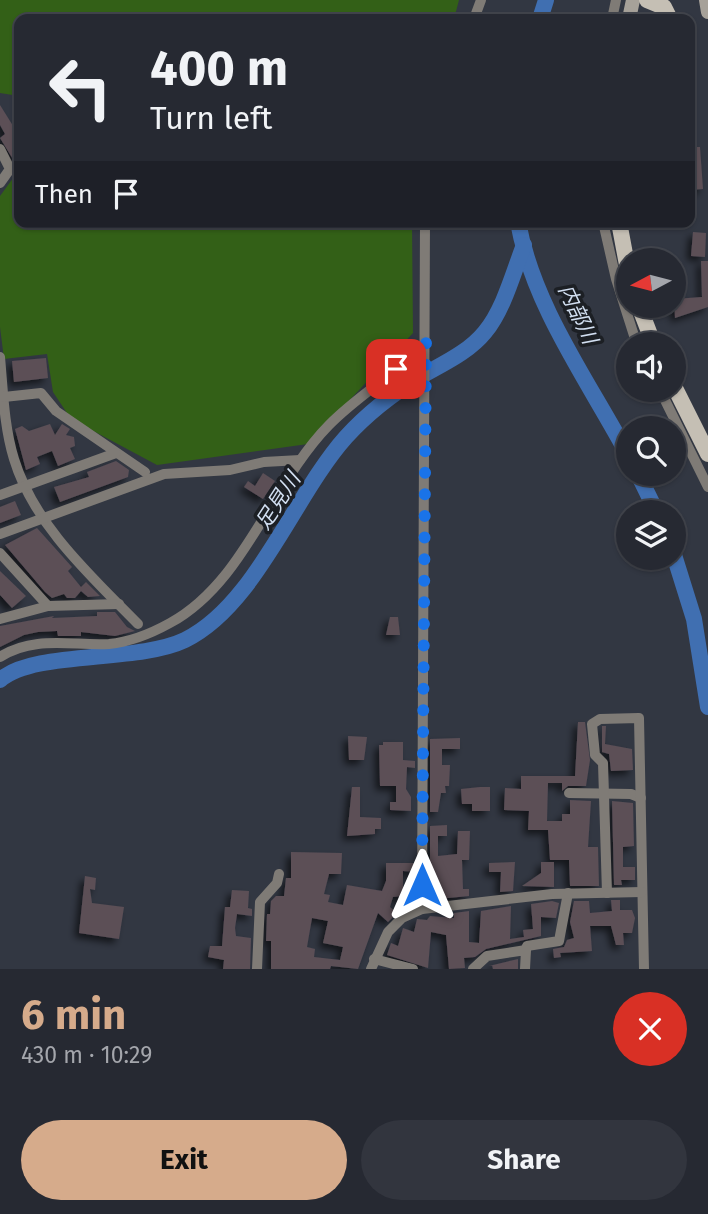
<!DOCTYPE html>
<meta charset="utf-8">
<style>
:root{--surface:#262932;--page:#32353e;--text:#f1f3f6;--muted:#a4a6ac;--line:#42454d;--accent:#d6ab8b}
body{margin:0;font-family:"Fira Sans","Noto Sans JP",sans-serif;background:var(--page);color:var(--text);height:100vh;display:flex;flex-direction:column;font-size:26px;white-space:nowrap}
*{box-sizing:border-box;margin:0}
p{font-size:23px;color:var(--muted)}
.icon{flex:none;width:38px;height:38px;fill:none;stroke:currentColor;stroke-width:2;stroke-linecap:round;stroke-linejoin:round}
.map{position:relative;height:969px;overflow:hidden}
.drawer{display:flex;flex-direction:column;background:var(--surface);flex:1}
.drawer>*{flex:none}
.banner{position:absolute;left:14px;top:14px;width:681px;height:214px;border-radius:14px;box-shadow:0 2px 5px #0004,0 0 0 2px var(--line);background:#262932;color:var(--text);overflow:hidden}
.needle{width:46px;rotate:263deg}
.fabs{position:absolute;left:616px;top:248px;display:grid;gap:14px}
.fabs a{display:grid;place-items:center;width:70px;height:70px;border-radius:50%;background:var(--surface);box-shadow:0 2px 5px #0004,0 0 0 2px var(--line);font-size:35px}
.pin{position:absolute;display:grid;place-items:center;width:60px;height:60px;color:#fff;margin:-30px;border-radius:14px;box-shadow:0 4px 10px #0006}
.me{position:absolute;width:77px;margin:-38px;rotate:0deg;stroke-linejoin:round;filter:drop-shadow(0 0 5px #0008)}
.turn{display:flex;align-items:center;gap:24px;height:147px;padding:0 21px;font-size:32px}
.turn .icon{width:91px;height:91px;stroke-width:2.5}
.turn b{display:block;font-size:49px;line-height:60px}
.then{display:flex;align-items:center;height:66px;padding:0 21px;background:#0003;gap:14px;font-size:26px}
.round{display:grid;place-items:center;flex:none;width:74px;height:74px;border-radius:37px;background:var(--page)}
.headline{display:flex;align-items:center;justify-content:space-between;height:119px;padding:0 21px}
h1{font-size:42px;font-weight:700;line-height:52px;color:var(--accent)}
.action{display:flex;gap:14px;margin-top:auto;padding:14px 21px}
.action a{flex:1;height:80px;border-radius:42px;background:var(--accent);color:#111;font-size:28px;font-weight:700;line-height:80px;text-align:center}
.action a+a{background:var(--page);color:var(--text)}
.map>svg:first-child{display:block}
.green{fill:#336017}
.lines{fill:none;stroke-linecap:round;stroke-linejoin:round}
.river{stroke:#406fb1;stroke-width:16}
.building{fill:#5b4f57;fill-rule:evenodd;filter:url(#shadow)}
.street{stroke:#7f7b76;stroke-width:10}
.secondary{stroke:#a6a199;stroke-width:14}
.primary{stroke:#c5bfb4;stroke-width:16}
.route{stroke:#1a73e8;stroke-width:12;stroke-dasharray:0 21.6}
.labels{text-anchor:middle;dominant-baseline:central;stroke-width:7;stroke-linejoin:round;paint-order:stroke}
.water-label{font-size:21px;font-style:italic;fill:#d2dff1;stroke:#1c1f24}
</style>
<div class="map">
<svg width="708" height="969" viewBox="0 0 708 969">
<defs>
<filter id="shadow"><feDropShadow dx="-4.5" dy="4.5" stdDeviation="3.5" flood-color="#0009"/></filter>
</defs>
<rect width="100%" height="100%" fill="#323742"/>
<!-- green -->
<g class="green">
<path d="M0 0H459L454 19H19V96L0 93Z"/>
<path d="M19 170V222H412L413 333 308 444 157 465 71 419 53 392 47 354 4 359 0 327V196Z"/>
</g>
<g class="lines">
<!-- river -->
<g class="river">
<path d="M540 19 546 0"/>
<path d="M518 222C533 306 589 382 628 455"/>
<path d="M638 474 657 513"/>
<path d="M674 555 694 619 708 707"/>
<path d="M0 680C34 650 137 663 185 640 256 605 294 495 346 437 366 415 394 393 420 377 442 364 468 353 485 332 504 309 513 273 524 245"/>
</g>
</g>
<!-- building -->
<g class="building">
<path d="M0 105 15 129 19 127V158L14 161 0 138 5 134 0 125Z"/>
<path d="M690 147H700L703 189 690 190Z"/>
<path d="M693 232 706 233 705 257 691 256Z"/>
<path d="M701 261H708V307L675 318 674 299 702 297Z"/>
<path d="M46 358 48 378 14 382 12 361Z"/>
<path d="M50 424 55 435 62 424 70 429 66 435 74 437 75 446 70 448 75 459 58 466 52 451 37 457 40 464 26 470 15 429 22 426 29 431Z"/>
<path d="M116 461 129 470 128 477 60 502 54 487 89 477 87 472Z"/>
<path d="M263 473 275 481 263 499 244 487 248 481 255 486Z"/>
<path d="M15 501 21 515 0 523V507Z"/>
<path d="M37 528 72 567 68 571 81 587 86 582 100 596 88 597 81 591 75 598H67L64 594 52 598 45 592 5 545Z"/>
<path d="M0 571 26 596 12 608 0 595Z"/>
<path d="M97 612H115L127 627 135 631 115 636 81 632V636H58L57 631 38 632 24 635 0 647V626L54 616 52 618 97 616Z"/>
<path d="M390 617H398L400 635H386Z"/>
<path d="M578 722H585L590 760 586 786H568L562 791V783H548L547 821H562V814H570V800L591 801 588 847H598L599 886H570L569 860H550L548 830H528L529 811 504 810 505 788 521 789V776H575Z"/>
<path d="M602 726H606L605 744 632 749 633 770 611 771 609 754 602 752Z"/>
<path d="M348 736 367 737 364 760H349Z"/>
<path d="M460 738V749H442V765H450L449 786H445L446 793H441L438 812H430V739Z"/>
<path d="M383 742H403V760L415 761V768L407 767 406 789 411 797V811L390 810V802H396V786H380L379 745H383Z"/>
<path d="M352 787H360V817L381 818V829H375V834L347 836Z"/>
<path d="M480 787H490V811H472V804H462L461 789Z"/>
<path d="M612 801 633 803 634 846 623 847V867H635V880H621L622 885H614Z"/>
<path d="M447 825V836H438V856L457 854 458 831H470L469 860H462L463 889H469V896L438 899 439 895H433V888H430V826Z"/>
<path d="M291 852 342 853 341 874H329L324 894 330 895 328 902 343 905 347 885 382 891 386 881V863H415V872L403 871V891L415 890V895L393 897 390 907 397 913 388 922 378 913 358 969 331 966 330 969H271V941H266L267 914H270L271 901 276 896H284L286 878H291ZM312 918 328 921 323 943 343 947 340 960 314 957 315 949 307 947Z"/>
<path d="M515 862 513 891 500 892 501 872H489V863Z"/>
<path d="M541 862H554V887L522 886 541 873Z"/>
<path d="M85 876 96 878 95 890 90 889 92 903 124 907 119 939 79 933Z"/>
<path d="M232 890 249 891 248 908 252 909V916L237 914 235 928 236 936 251 938 250 969H223L224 960 208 957 210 946H222L225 907H230Z"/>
<path d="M611 900H620V910H632L635 918 632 933H623L624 945H616L611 926H590L592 951 560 953 561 957 554 958 553 949 564 947 567 940 574 938 570 922 574 901H589L590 913 612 911Z"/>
<path d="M552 901 559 903 556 918 541 917V936L486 949 475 957 464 958 465 968 449 969 446 935 431 932 428 968 387 955 391 943 398 946 403 928 414 932 417 919 427 920 430 916 454 918V913L469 911V942L479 943 481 911 511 906 510 939 524 937 523 930 533 929 531 904Z"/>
<path d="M518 959V969H493L492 965 489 966Z"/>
</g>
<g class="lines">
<!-- street -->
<g class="street">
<path d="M474 19 481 0"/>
<path d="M612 19 616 0"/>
<path d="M0 149 10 169 0 183"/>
<path d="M603 222 616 279 637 345"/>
<path d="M0 357C3 390 4 427 14 459 34 525 91 576 138 624"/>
<path d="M660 390 708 487"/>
<path d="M4 397 41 393 56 411 145 472"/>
<path d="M0 495 116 453"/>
<path d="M0 534 164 474 230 470 264 462 300 460"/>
<path d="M0 553 48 606"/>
<path d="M0 619 48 606 119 604"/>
<path d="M0 657C34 635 72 646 109 644 129 642 152 633 170 623 245 582 271 484 329 425 359 394 398 373 426 342"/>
<path d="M569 793 631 794 641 798"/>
<path d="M607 893 603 763 595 755 592 724 600 719 639 718 644 969"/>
<path d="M422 909 425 222"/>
<path d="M525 951 527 946 559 941 568 893"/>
<path d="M374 959 413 969"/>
<path d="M257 969 260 902 277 883 279 874"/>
<path d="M371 969 388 932 402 918 422 909 552 894 642 892"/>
<path d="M473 969 487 956 526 950 525 969"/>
</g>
<!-- secondary -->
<g class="secondary">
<path d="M706 0 708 12"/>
<path d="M629 19 633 0"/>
</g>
<!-- primary -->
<g class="primary">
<path d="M647 0 664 7 670 19"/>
<path d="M619 222 628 270"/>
<path d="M639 306 654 345"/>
<path d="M674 386 708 454"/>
</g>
</g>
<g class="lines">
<!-- route -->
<path class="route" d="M396 369 426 341 422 885"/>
</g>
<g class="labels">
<!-- water labels -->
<g class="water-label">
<text transform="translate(578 314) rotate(65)">内部川</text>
<text transform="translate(278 501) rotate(-57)">足見川</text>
</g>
</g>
</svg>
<div class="fabs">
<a><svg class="needle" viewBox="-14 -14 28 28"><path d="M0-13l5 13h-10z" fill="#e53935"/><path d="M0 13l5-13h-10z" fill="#a4a6ac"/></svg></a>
<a><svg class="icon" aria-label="sound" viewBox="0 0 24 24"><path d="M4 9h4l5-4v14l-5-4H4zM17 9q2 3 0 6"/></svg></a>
<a><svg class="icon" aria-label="search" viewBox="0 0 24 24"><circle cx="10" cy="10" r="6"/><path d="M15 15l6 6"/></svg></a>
<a><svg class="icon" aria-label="layers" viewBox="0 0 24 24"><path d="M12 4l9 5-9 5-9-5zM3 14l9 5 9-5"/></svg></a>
</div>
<div class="pin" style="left:396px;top:369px;background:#d93025"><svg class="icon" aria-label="arrive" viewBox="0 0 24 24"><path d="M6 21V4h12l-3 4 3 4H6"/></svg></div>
<svg class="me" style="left:422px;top:885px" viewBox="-20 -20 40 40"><path d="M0-17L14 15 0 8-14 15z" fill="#1a73e8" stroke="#fff" stroke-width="4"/></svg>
<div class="banner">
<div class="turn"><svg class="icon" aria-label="left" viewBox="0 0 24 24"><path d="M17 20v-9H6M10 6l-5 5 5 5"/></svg><div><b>400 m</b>Turn left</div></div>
<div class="then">Then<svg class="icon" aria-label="arrive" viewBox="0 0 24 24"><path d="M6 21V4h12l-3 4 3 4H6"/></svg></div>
</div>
</div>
<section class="drawer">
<div class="headline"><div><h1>6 min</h1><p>430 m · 10:29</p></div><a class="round" style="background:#d93025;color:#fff"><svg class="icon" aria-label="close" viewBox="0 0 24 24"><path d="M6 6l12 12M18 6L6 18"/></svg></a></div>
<div class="action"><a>Exit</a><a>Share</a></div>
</section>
